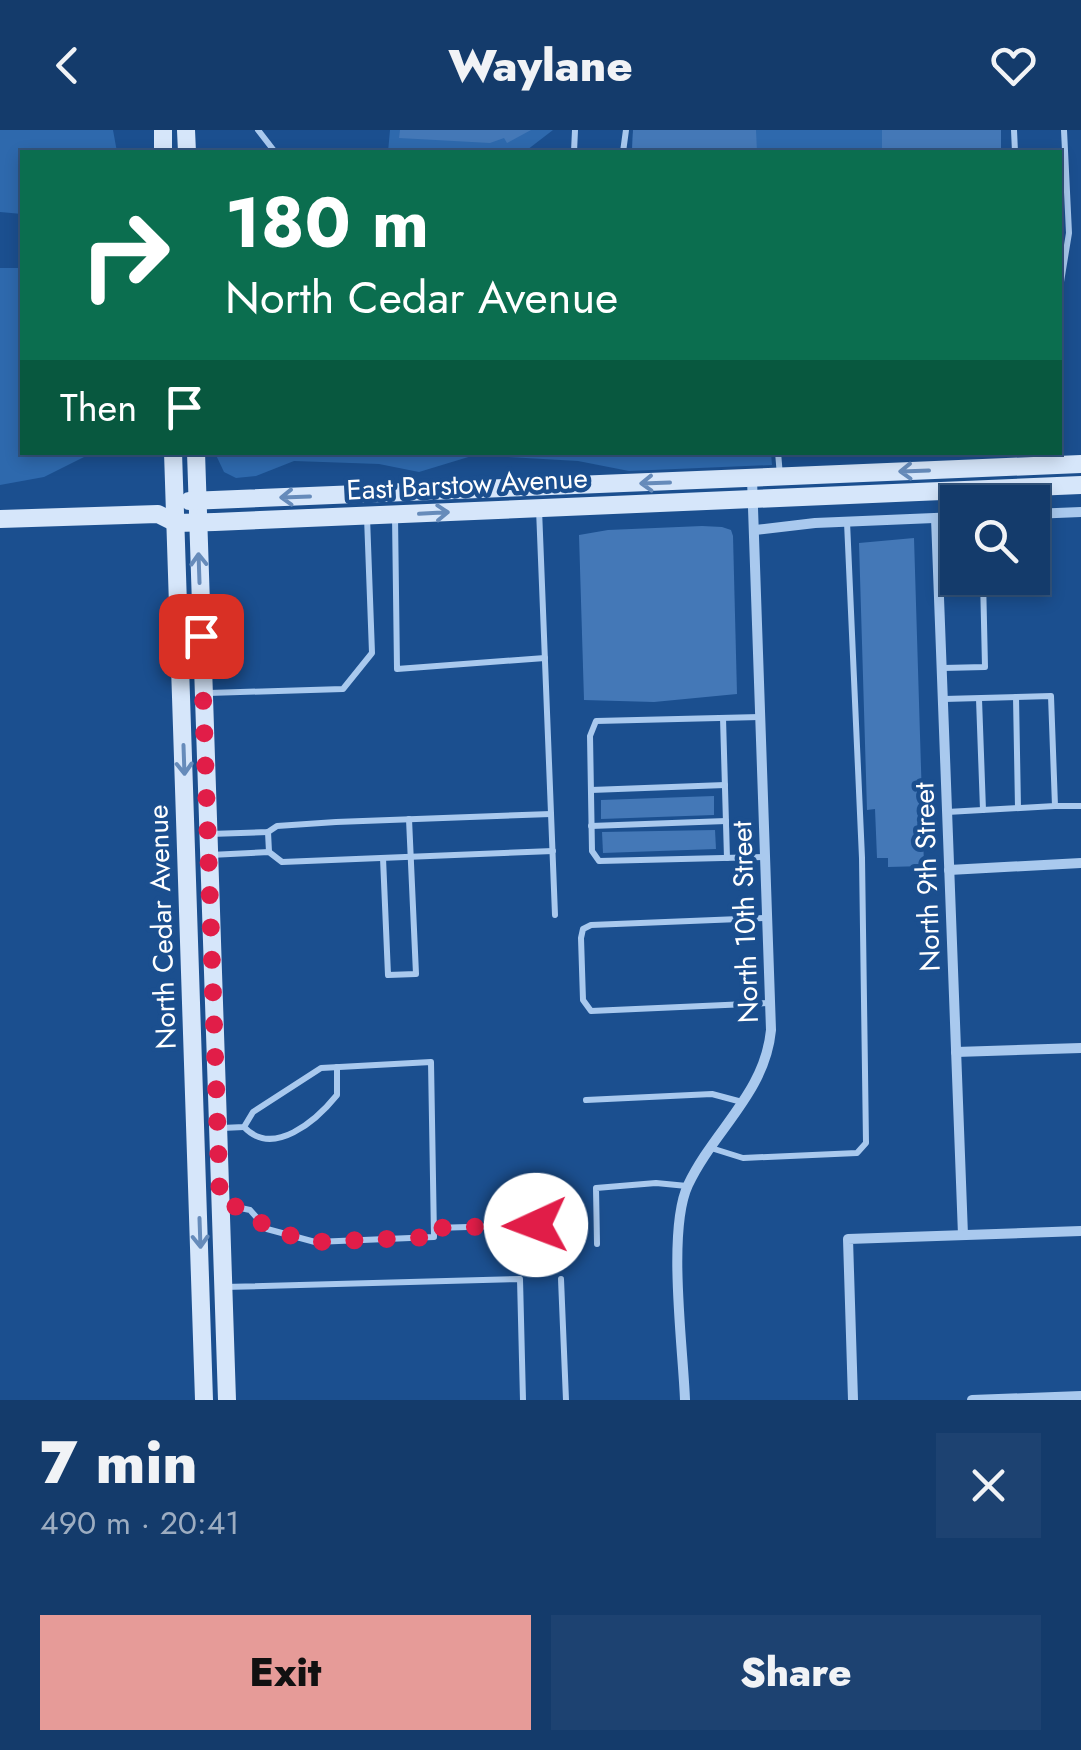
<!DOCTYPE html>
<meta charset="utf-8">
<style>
:root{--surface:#143b6b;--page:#1d4271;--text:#f1f3f6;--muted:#9dadc1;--line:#33557e;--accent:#e69b98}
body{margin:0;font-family:Jost,sans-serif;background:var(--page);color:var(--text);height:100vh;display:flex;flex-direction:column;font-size:38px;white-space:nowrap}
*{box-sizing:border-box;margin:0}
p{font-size:32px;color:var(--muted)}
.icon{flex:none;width:55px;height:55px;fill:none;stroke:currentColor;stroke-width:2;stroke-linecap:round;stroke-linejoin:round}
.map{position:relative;height:1270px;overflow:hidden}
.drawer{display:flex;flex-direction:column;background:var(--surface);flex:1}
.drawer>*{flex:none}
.hud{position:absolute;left:20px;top:20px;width:1042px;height:305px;border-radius:0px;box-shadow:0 5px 15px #0003,0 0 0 2px var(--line);background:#0b6e4f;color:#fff;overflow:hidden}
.controls{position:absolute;left:940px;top:355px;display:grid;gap:20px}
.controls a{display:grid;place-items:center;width:110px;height:110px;border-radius:0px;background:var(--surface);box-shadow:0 5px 15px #0003,0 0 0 2px var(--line);font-size:50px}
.pin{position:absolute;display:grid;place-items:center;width:85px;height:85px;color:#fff;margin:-42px;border-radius:20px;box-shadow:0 5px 15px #0006}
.me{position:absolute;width:110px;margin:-55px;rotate:268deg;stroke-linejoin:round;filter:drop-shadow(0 0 8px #0008)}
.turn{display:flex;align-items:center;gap:35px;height:210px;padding:0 40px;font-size:45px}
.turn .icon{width:130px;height:130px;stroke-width:2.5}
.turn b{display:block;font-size:70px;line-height:85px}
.then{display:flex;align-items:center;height:95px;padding:0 40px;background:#0003;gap:20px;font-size:38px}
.round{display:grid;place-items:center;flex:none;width:105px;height:105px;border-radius:0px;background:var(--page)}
.head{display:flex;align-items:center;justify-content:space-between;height:170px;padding:0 40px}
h1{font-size:60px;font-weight:800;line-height:75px}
.cta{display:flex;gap:20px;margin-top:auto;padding:20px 40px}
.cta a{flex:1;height:115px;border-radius:0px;background:var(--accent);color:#111;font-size:40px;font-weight:800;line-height:115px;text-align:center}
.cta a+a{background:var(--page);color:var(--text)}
header{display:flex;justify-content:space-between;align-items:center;height:130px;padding:0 40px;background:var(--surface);font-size:45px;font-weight:800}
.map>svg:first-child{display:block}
.green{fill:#2e69ad}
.building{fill:#4478b7}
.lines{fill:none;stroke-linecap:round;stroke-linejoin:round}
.lane{stroke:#a9c9ee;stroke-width:6}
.street{stroke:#a9c9ee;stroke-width:10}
.secondary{stroke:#d6e6fa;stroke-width:18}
.oneway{stroke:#668bba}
.route{stroke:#e11d48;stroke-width:18;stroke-dasharray:0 32.4}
.labels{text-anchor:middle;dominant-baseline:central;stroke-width:9;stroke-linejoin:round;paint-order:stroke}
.street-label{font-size:28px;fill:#fff;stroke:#1b4f8f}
</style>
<header><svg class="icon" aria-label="back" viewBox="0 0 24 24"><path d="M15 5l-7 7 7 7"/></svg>Waylane<svg class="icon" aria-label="heart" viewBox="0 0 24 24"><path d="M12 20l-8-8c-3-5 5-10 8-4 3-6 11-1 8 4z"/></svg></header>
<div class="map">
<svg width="1081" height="1270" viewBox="0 0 1081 1270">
<rect width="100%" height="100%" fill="#1b4f8f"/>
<!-- green -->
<g class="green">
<path d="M0 0H113L117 22H22V84L0 82Z"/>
<path d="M390 0H553L527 20 517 22H388Z"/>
<path d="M633 0H1001V22H632Z"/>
<path d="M0 138H22V322L92 323 44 347 0 355Z"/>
<path d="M771 323 772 335 629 341 578 331 475 325 419 342 379 334 294 331 256 346 236 348 224 342 215 323Z"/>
</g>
<!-- building -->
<g class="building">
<path d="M400 0H531L507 13 504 8 490 13 399 8Z"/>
<path d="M633 0H756L757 22H632Z"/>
<rect x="882" y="0" width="119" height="22"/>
<path d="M702 396 722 397 731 400 733 406 737 564 654 572 584 570 579 405 608 400Z"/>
<path d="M914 408 924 736 888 737V728H877L875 679 867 680 859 413Z"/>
<path d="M714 666V685L601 689V670Z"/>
<path d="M715 700 716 719 603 723 602 702Z"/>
</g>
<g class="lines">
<!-- lane -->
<g class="lane">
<path d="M258 0 275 22"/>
<path d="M1014 0 1015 22"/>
<path d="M574 22 575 0"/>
<path d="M623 22 626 0"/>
<path d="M1060 158 1069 103 1064 0"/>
<path d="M1060 307 1061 334"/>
<path d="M778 322 780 346"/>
<path d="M539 379 555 785"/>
<path d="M395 386 397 539 545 528"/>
<path d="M943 538 985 537 983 448"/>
<path d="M208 563 343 559 372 523 367 387"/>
<path d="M1016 567 1018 678"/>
<path d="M944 569 1051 566 1055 676 947 682"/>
<path d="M979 569 983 680"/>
<path d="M760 587 596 591 590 606 592 721 599 731 765 727"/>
<path d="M723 588 727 728"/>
<path d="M591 660 725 655"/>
<path d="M1055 676H1081"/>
<path d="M591 696 726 691"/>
<path d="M268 702 269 722"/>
<path d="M210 704 268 702 277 696 336 692 551 684"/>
<path d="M210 725 269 722 282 732 553 721"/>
<path d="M383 728 388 845 416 844 409 689"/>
<path d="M767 788 591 795 583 799 581 808 583 870 591 881 769 873"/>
<path d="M586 970 712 964 742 972"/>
<path d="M244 997C273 1028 316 991 337 965V937"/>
<path d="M711 1018 743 1028 857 1023 866 1013 862 728 847 392"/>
<path d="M222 1074 250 1080 267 1099 315 1112 434 1107 431 932 321 938 253 982 244 997 222 998"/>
<path d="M434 1098 570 1094"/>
<path d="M597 1114 596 1058 656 1053 687 1056"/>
<path d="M561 1149 566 1270"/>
<path d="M224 1157 520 1149 523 1270"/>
</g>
<!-- street -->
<g class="street">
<path d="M1032 384 1081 382"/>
<path d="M936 388 963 1105"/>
<path d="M755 400 815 393 958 387"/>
<path d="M949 740 1081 733"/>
<path d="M956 922 1081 918"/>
<path d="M685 1270C683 1217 667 1100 688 1055 714 1000 765 963 771 900L752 349"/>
<path d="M853 1270 848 1109 1081 1101"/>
<path d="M972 1270 1081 1266"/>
</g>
<!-- secondary -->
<g class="secondary">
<path d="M163 0V22"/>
<path d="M186 0 187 22"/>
<path d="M173 322 204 1270"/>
<path d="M196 322 227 1270"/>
<path d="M189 371 1081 334"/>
<path d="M0 389 158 384 176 393 215 392 1081 355"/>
</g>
</g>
<!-- one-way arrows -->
<defs><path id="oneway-shaft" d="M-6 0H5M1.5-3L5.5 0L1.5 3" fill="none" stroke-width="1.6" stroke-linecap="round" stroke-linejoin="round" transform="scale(2.5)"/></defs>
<g class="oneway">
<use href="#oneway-shaft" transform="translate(914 341) rotate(178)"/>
<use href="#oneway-shaft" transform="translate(655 353) rotate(178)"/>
<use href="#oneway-shaft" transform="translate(295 367) rotate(178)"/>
<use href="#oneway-shaft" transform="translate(434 383) rotate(-3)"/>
<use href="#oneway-shaft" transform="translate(199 438) rotate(-92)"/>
<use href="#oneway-shaft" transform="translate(184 630) rotate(88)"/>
<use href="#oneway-shaft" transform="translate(200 1103) rotate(88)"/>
</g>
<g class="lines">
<!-- route -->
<path class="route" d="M201 506 220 1073 250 1080 267 1099 314 1112 434 1107V1098L536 1095"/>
</g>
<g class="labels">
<!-- street labels -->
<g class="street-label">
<text transform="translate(467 354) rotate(-3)">East Barstow Avenue</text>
<text transform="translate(927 747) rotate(-92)">North 9th Street</text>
<text transform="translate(745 792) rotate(-92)">North 10th Street</text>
<text transform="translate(162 797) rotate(-92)">North Cedar Avenue</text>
</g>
</g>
</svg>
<div class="controls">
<a><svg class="icon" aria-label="search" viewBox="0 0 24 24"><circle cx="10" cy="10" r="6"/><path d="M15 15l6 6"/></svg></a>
</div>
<div class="pin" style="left:201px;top:506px;background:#d93025"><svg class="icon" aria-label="arrive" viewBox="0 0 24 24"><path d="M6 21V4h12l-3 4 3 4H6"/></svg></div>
<svg class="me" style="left:536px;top:1095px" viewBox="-20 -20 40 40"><circle r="19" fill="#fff"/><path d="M0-13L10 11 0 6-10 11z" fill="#e11d48"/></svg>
<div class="hud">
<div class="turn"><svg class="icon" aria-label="right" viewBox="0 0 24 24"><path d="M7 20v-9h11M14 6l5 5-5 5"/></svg><div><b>180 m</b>North Cedar Avenue</div></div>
<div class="then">Then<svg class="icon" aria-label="arrive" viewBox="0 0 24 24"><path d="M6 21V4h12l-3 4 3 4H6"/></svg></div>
</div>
</div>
<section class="drawer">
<div class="head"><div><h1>7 min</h1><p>490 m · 20:41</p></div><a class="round"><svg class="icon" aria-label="close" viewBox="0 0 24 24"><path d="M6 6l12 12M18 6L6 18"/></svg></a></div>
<div class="cta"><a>Exit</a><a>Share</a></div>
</section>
